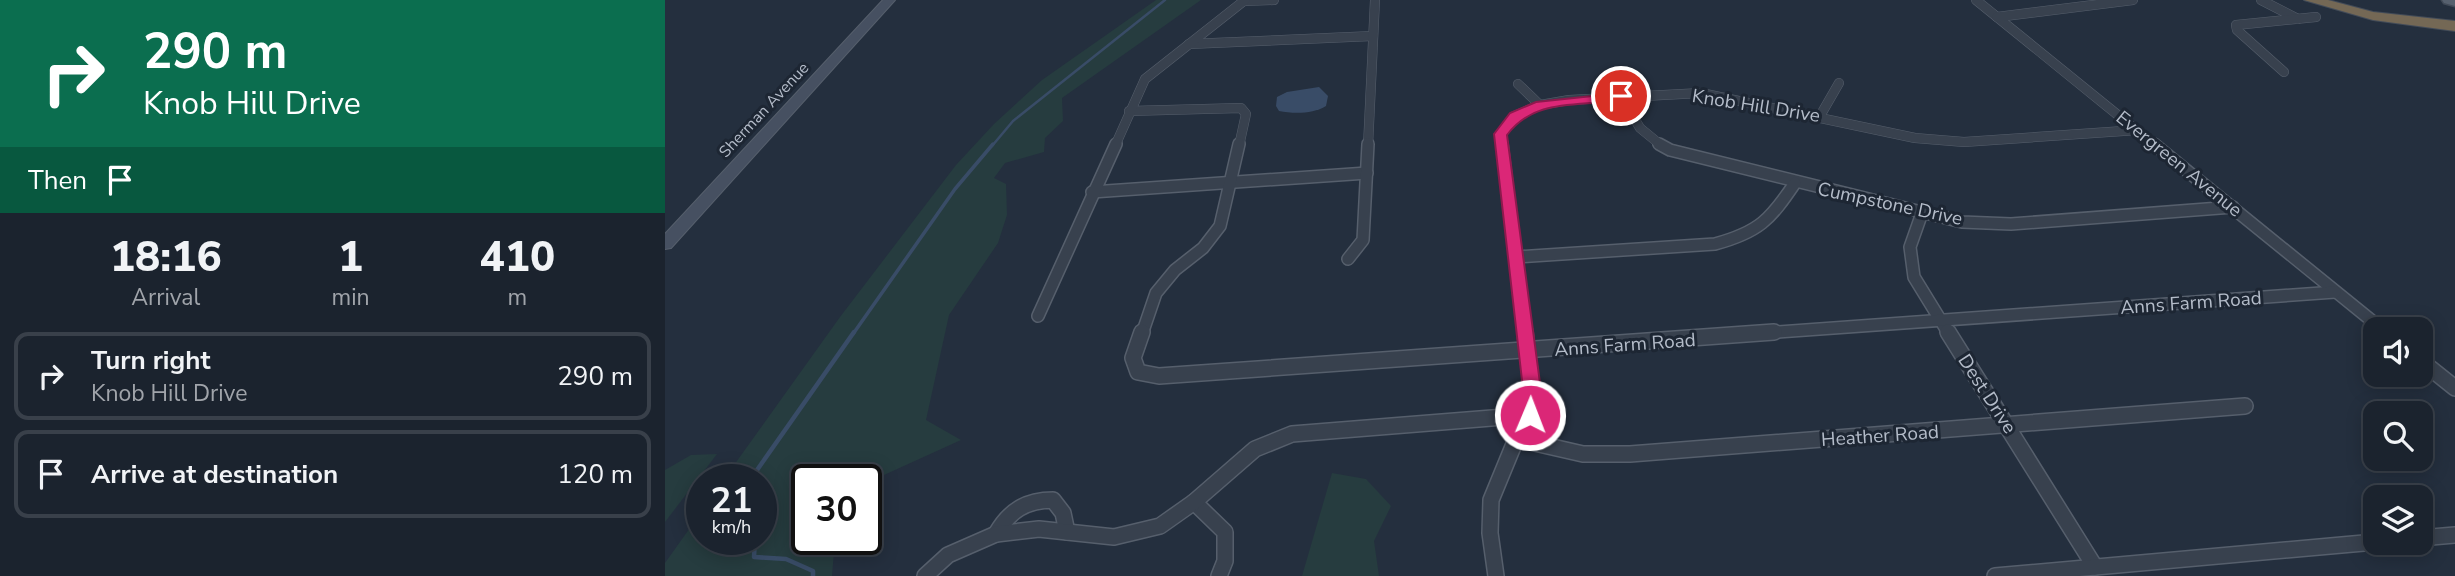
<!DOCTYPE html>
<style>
:root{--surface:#1b232e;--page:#242b36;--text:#f1f3f6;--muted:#a0a4aa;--line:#39404a}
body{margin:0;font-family:"Nunito Sans",sans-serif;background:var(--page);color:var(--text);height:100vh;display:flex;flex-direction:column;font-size:26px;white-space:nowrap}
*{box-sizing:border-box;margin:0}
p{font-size:23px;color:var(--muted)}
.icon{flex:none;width:38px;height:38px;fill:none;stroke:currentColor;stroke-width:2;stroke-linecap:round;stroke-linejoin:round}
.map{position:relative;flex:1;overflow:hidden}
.panel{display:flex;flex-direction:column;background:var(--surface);width:665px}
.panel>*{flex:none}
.guide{background:#0b6e4f;color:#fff;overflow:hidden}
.buttons{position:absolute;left:1698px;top:317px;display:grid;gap:14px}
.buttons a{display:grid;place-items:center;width:70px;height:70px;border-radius:14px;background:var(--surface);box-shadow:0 4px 18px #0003,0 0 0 2px var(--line);font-size:35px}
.speed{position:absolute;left:21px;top:464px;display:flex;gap:14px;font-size:35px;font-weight:700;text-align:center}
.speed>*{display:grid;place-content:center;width:91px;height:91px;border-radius:50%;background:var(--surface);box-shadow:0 4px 18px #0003,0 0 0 2px var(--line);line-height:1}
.speed small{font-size:18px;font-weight:400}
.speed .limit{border:4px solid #111;border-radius:10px;background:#fff;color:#111}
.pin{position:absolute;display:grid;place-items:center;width:60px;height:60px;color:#fff;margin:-30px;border:4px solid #fff;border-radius:50%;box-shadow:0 2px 7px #0007}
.me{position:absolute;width:77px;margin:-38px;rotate:1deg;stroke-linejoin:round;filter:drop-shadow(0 0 5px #0008)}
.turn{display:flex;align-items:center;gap:24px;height:147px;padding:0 28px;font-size:32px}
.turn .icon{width:91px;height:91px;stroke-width:2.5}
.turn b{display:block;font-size:49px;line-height:60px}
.then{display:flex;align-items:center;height:66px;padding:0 28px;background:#0003;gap:14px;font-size:26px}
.eta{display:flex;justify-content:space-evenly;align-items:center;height:119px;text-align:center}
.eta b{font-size:42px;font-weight:800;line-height:49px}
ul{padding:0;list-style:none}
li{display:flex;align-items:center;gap:21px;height:88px;margin:0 14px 10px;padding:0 14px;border:4px solid var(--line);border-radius:14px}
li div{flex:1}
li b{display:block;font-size:26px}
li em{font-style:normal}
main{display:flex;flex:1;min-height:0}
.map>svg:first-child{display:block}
.green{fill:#263c3f}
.water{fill:#394c67}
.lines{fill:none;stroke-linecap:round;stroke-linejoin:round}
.stream-far2{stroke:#394c67;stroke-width:2.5}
.stream-far1{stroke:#394c67;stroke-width:3.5}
.stream{stroke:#394c67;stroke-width:4.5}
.street-far2-casing{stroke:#565f6c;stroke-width:10}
.street-far1-casing{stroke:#565f6c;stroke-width:14}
.street-casing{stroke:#565f6c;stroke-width:18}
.secondary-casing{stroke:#565f6c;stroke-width:2}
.primary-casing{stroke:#414a57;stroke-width:3}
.highway-casing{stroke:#434c59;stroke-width:2}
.street-far2{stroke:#38414e;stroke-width:9}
.street-far1{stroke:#38414e;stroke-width:11}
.street{stroke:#38414e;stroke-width:15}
.secondary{fill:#465061;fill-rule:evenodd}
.primary{fill:#56606e;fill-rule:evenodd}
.highway{fill:#746855;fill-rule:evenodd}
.route{fill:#db2777;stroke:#8e194d;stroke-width:2}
.labels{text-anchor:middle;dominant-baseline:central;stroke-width:6;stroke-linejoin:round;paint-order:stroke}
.far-street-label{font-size:16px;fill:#b4bcc9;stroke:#1d2633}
.street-label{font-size:19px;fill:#b4bcc9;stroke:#1d2633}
</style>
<main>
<section class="panel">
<div class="guide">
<div class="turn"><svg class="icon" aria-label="right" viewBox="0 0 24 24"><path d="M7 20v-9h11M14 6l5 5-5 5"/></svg><div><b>290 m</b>Knob Hill Drive</div></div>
<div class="then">Then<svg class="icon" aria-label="arrive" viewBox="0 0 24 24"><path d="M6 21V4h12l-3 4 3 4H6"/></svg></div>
</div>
<div class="eta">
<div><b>18:16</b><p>Arrival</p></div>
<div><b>1</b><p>min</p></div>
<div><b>410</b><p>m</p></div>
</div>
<ul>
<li><svg class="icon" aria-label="right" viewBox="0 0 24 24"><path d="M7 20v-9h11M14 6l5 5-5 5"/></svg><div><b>Turn right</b><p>Knob Hill Drive</p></div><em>290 m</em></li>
<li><svg class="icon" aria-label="arrive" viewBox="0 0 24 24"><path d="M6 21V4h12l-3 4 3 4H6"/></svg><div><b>Arrive at destination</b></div><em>120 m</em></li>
</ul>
</section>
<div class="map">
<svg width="1790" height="576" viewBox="0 0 1790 576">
<rect width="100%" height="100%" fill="#242f3e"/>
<!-- green -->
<g class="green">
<path d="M491 0H536L397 98 398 121 380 138 379 152 340 163 329 178 341 184 342 215 333 243 284 315 261 420 296 440 219 475 201 493V480H142V539H170L167 576H0V563L37 511V539H96V480L59 479 175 317 291 165 329 124 377 80Z"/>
<path d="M52 454 0 522V470L26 455Z"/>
<path d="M667 473 701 479 726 506 709 541 714 576H637Z"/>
</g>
<!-- water -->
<path class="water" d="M654 87 663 96 661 106C648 114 629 114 614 111L611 106 612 97 622 92Z"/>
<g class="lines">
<!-- stream-far2 -->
<path class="stream-far2" d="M327 146 348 121 500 0"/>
<!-- stream-far1 -->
<path class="stream-far1" d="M188 334 290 189 328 144"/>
<!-- stream -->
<g class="stream">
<path d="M85 480 189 332"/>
<path d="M90 539 89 557 121 559 148 571V576"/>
</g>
<defs>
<g id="street-far2">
<path d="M1311 0 1491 146"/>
<path d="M1596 0 1633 19"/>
<path d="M579 1 609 0"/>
<path d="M1332 17 1468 0"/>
<path d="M524 44 708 36"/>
<path d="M1619 72 1572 30 1571 25 1651 17"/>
<path d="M853 84 875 105"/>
<path d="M956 96 975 128 997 146"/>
<path d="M464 111 576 108 581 114 574 146"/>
<path d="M1155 116 1174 83"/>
<path d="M450 146 480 79 580 0"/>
<path d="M703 146 710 0"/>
<path d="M837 146 836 134 849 116 875 105 904 100 1036 93 1250 138 1299 142 1473 130"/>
</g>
<g id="street-far1">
<path d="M837 144 860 334"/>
<path d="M994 144 1005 150 1297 222 1346 224 1568 207"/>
<path d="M1489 144 1717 329"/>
<path d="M427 192 702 173"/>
<path d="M1257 213 1245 247 1249 277 1284 334"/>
<path d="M851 257 1050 244C1094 232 1105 220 1130 183"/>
<path d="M683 259 698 240 703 144"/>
<path d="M373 316 451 144"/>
<path d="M477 334 491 293 510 270 538 248 555 226 574 144"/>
<path d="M1085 334 1670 292"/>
</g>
<g id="street">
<path d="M477 332 468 358 473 372 494 376 1109 332"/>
<path d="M1283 332 1430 567"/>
<path d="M1755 360 1790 388"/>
<path d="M852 439 918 454H965L1580 406"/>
<path d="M529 502 560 532V561L554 576"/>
<path d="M331 534C344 511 361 500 388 500L398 513 402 532"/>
<path d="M1755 538 1790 535"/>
<path d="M260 576 283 555 331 534 374 529 449 537 495 526 529 502 590 449 627 434 865 415"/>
<path d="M831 576 825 533 826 500 868 398 860 332"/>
<path d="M1330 576 1710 542"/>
</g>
<path id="secondary" d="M218 0H230L6 248 0 249V234Z"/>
<path id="primary" d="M1777 0H1790V6L1779 3Z"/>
<path id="highway" d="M1639 0H1663L1708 12 1790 21V31L1708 20Z"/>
</defs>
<!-- street-far2 casing -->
<use href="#street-far2" class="street-far2-casing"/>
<!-- street-far1 casing -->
<use href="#street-far1" class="street-far1-casing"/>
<!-- street casing -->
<use href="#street" class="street-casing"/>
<!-- secondary casing -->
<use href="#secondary" class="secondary-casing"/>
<!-- primary casing -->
<use href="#primary" class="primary-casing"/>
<!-- highway casing -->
<use href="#highway" class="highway-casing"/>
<!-- street-far2 -->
<use href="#street-far2" class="street-far2"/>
<!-- street-far1 -->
<use href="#street-far1" class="street-far1"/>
<!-- street -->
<use href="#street" class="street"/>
<!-- secondary -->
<use href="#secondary" class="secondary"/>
<!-- primary -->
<use href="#primary" class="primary"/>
<!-- highway -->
<use href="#highway" class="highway"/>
</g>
<!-- route -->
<path class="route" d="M956 93 960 94V99C917 108 871 96 842 135L877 398 874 415 865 422 856 415 859 398 829 134 845 113 871 102Z"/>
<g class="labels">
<!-- far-street labels -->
<g class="far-street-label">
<text transform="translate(99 110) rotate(-47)">Sherman Avenue</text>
</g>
<!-- street labels -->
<g class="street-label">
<text transform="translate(1091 106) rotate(9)">Knob Hill Drive</text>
<text transform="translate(1514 164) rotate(39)">Evergreen Avenue</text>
<text transform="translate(1225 204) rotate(12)">Cumpstone Drive</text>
<text transform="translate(1526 303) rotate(-4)">Anns Farm Road</text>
<text transform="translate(960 345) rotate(-4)">Anns Farm Road</text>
<text transform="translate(1322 394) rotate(57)">Dest Drive</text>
<text transform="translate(1215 436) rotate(-4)">Heather Road</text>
</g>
</g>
</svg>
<div class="buttons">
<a><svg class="icon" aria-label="sound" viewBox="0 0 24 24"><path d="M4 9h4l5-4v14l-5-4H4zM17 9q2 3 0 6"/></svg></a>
<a><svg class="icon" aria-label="search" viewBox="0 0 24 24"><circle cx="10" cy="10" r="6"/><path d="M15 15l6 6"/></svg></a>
<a><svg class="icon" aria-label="layers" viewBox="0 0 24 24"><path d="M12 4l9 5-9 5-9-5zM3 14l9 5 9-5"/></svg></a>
</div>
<div class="speed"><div>21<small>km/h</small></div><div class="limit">30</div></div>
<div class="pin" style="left:956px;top:96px;background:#d93025"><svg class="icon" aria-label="arrive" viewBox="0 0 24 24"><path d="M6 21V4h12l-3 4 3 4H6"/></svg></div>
<svg class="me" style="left:865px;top:415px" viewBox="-20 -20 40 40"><circle r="17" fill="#db2777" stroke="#fff" stroke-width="3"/><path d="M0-11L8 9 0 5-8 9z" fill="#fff"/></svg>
</div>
</main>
